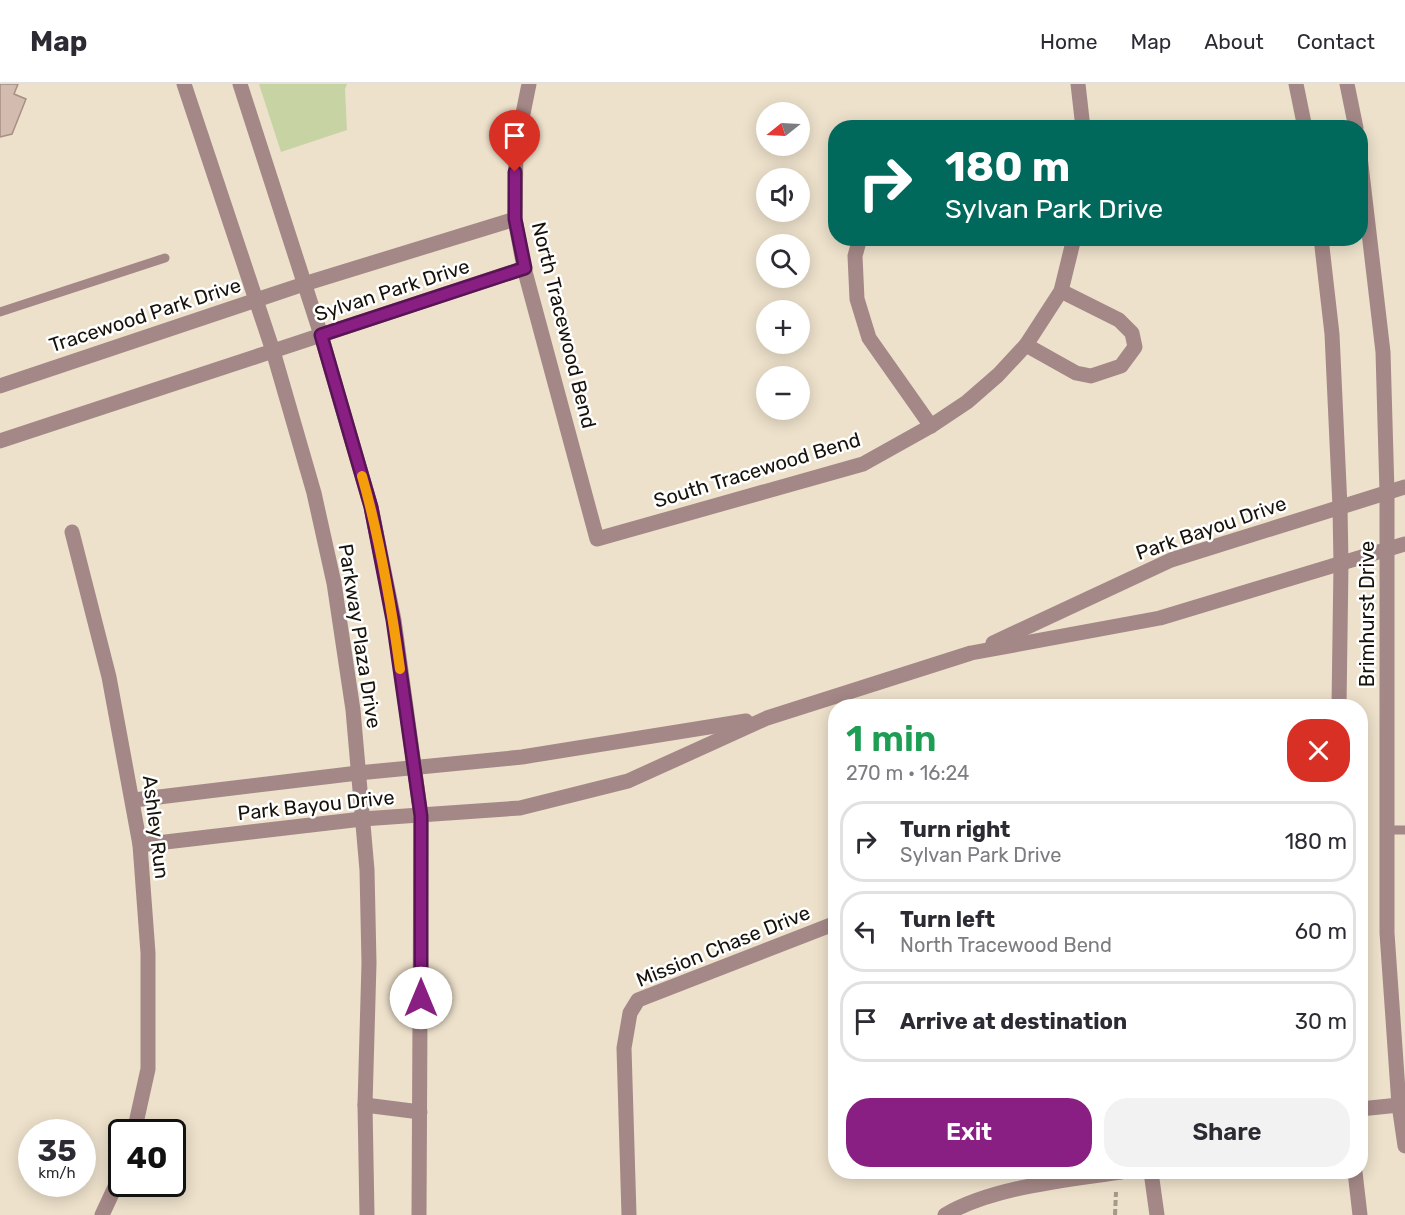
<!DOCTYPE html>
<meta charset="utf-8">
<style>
:root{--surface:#fff;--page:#f2f2f3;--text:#2b2b33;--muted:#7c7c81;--line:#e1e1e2;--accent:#891e83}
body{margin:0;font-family:Rubik,sans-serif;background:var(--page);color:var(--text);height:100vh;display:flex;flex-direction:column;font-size:22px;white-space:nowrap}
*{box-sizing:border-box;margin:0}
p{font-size:20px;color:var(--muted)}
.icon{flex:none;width:33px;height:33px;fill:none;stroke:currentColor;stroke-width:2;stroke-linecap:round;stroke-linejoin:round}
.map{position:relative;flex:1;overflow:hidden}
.sheet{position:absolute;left:828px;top:615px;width:540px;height:480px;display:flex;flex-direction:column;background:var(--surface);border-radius:24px;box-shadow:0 3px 15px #0003}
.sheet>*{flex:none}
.banner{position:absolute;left:828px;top:36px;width:540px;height:126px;border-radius:24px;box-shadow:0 3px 15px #0003;background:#00695c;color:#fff;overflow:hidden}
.needle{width:39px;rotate:252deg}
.controls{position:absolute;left:756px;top:18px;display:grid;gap:12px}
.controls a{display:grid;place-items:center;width:54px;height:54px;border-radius:50%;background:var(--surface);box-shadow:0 3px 15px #0003;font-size:30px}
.speed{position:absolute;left:18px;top:1035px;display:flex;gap:12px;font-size:30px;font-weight:700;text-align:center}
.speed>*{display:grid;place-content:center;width:78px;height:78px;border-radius:50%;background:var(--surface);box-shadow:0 3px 15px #0003;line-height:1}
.speed small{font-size:15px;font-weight:400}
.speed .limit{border:3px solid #111;border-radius:9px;background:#fff;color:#111}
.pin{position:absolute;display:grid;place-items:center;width:51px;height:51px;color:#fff;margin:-62px -26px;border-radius:50% 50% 50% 0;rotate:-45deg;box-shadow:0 0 6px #0007}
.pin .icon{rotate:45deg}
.me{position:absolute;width:66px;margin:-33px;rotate:0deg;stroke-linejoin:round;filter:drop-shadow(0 0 4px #0008)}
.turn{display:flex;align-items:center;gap:21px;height:126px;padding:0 18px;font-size:27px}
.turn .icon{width:78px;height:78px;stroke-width:2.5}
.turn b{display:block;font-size:42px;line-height:51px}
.round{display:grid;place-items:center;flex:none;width:63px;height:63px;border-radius:24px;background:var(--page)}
.overview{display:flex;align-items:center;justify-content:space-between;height:102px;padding:0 18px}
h1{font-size:36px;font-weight:600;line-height:45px;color:#1e9e55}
.action{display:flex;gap:12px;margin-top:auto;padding:12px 18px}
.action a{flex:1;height:69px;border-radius:24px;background:var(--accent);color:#fff;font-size:24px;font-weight:600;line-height:69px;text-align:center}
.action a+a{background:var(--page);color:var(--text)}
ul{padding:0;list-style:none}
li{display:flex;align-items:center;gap:18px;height:81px;margin:0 12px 9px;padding:0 6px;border:3px solid var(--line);border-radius:24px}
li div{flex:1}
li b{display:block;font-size:22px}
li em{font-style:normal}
header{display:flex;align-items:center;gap:36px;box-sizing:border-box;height:84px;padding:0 30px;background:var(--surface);border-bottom:2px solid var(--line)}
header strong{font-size:28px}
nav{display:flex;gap:33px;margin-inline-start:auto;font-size:21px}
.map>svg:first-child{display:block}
.green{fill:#c8d3a4}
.building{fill:#d3bbaf;stroke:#a68f83;stroke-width:1.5}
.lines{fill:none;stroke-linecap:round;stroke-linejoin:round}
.path{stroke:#a39a89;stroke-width:4;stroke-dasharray:6 3;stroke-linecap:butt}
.service{stroke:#a48887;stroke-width:9}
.minor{stroke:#a48887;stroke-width:15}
.tertiary{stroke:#a48887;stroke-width:15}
.route-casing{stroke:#591455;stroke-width:15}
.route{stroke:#891e83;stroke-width:10}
.slow{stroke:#f59e0b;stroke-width:10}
.labels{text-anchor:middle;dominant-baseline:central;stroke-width:5;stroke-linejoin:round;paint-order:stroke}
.street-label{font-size:20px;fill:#17130b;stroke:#fff}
</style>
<header>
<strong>Map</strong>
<nav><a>Home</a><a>Map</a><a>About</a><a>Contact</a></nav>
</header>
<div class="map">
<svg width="1405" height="1131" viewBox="0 0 1405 1131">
<rect width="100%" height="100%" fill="#ede1cb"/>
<!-- green -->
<path class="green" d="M259 0H347L345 5 347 46 281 68Z"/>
<!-- building -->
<path class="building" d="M0 0H18L14 10 26 15 12 50 0 53Z"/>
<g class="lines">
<!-- path -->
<path class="path" d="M1115 1131 1116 1108"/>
<!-- service -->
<g class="service">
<path d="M0 228 165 174"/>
<path d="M1387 746H1405"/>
</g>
<!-- minor -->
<g class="minor">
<path d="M529 0 516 64 515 135 524 184 597 455 863 380 931 342 967 318 998 291 1026 261 1061 207 1074 154"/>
<path d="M1078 0 1083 44"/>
<path d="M860 154 855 172 857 215 869 254 931 342"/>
<path d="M304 200 515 135"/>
<path d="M1026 261 1076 289 1091 292 1121 282 1135 263 1132 249 1119 236 1061 207"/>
<path d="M273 267 524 184"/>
<path d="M72 448 109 593 140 761 148 869V985L134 1048"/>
<path d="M134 716 358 689"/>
<path d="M140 761 362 735"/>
<path d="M1151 1088 1157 1131"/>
<path d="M102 1131 122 1088"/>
<path d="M629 1131 624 964 630 929 638 916 836 839"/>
<path d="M945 1131C992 1103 1067 1096 1121 1088"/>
</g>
<!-- tertiary -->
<g class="tertiary">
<path d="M184 0 273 267 314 409 334 499 353 626 367 786 369 879 365 1021 367 1131"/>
<path d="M240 0 321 251 371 423 394 536 421 732 419 1131"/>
<path d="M1296 0 1305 44"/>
<path d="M1347 0 1356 44"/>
<path d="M1360 72 1383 268 1387 408V849L1399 1021 1405 1062"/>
<path d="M1321 154 1332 250 1340 423 1341 480 1339 622"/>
<path d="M0 302 304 200"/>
<path d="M0 357 273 267"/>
<path d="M993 559 1171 476 1405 403"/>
<path d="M358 689 522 673 746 637"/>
<path d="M362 735 520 724 628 697 767 634 971 569 1160 534 1405 460"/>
<path d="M365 1021 420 1028"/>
<path d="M1360 1025 1399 1021"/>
<path d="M1355 1088 1360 1131"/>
</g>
</g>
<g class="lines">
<defs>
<path id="route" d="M421 914V732L393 536 371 423 321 251 525 184 515 135V88"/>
</defs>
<!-- route casing -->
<use href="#route" class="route-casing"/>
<!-- route -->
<use href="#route" class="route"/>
<!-- slow -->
<path class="slow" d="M362 392C380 455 391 520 400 585"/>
</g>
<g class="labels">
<!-- street labels -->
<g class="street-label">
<text transform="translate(392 206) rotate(-18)">Sylvan Park Drive</text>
<text transform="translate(145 231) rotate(-18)">Tracewood Park Drive</text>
<text transform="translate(564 241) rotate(76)">North Tracewood Bend</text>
<text transform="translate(757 386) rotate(-17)">South Tracewood Bend</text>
<text transform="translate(1211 444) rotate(-19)">Park Bayou Drive</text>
<text transform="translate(1367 530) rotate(-90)">Brimhurst Drive</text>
<text transform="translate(360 552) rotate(81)">Parkway Plaza Drive</text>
<text transform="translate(316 721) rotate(-6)">Park Bayou Drive</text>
<text transform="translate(156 743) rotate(83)">Ashley Run</text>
<text transform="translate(723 862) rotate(-22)">Mission Chase Drive</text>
</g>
</g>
</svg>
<div class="controls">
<a><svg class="needle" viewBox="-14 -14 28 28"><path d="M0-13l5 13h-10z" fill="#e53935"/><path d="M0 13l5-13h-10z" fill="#7c7c81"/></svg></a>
<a><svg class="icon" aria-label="sound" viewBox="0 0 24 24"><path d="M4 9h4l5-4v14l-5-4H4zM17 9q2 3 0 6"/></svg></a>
<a><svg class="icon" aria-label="search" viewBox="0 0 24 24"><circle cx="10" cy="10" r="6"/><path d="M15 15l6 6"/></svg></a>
<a>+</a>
<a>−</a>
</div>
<div class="speed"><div>35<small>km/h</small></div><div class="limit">40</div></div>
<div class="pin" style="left:515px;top:88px;background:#d93025"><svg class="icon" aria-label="arrive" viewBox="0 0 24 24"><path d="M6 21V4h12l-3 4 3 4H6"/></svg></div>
<svg class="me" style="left:421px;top:914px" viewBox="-20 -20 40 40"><circle r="19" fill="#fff"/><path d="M0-13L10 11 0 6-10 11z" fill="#891e83"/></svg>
<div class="banner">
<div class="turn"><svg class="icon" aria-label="right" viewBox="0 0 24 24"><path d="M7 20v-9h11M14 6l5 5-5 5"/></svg><div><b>180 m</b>Sylvan Park Drive</div></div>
</div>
<section class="sheet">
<div class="overview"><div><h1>1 min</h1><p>270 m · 16:24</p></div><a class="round" style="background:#d93025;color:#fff"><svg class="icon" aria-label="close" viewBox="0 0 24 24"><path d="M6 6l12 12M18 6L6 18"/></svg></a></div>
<ul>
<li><svg class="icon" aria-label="right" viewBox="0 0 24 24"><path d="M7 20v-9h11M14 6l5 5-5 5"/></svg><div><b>Turn right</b><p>Sylvan Park Drive</p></div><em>180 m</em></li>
<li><svg class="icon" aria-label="left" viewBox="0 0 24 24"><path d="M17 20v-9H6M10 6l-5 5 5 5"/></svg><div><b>Turn left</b><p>North Tracewood Bend</p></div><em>60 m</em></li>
<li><svg class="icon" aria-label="arrive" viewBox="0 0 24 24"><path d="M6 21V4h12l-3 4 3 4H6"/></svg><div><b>Arrive at destination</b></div><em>30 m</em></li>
</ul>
<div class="action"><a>Exit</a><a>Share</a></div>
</section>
</div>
